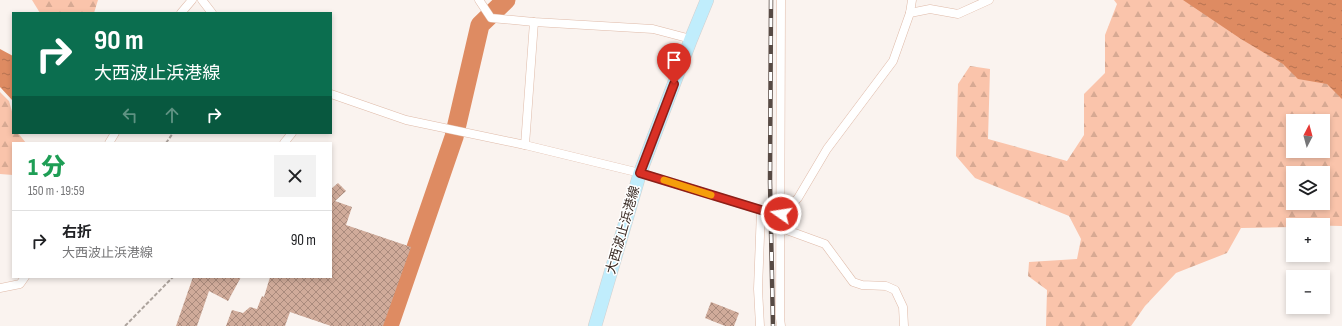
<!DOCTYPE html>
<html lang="ja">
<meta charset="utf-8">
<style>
:root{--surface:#fff;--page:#f2f2f2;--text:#202124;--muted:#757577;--line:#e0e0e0}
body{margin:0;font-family:"Sofia Sans Condensed","Noto Sans JP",sans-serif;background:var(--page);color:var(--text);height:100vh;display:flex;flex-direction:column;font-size:15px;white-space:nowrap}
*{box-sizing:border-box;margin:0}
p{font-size:13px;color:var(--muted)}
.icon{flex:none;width:22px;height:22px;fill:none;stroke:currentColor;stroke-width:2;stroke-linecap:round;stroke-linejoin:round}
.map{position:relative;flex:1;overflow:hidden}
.panel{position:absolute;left:12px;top:142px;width:320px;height:136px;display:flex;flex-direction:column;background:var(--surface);border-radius:0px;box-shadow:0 2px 6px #0003}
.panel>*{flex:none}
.guide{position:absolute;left:12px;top:12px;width:320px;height:122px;border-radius:0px;box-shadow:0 2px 6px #0003;background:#0b6e4f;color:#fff;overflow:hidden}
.needle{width:26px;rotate:6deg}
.fabs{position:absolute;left:1286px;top:114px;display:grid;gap:8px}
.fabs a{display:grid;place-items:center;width:44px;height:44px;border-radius:0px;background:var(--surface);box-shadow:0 2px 6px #0003;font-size:20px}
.pin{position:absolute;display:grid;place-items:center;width:34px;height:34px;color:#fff;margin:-41px -17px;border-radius:50% 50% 50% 0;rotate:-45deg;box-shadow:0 0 4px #0007}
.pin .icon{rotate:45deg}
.me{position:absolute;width:44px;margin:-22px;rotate:283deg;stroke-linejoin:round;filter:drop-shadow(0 0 3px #0008)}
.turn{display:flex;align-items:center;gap:14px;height:84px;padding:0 16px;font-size:18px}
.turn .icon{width:52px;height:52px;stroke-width:2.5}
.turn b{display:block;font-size:28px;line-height:34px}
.lanes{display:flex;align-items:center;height:38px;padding:0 16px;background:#0003;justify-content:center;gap:20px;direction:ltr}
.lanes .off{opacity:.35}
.round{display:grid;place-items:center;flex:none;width:42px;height:42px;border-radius:0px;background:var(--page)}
.head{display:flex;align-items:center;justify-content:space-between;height:68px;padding:0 16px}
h1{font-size:24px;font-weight:800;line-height:30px;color:#1e9e55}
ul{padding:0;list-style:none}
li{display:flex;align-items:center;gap:12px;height:60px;padding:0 16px;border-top:1px solid var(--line)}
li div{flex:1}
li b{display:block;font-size:15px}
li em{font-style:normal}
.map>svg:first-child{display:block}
.forest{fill:url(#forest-firs);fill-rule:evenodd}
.water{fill:url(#water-ripples)}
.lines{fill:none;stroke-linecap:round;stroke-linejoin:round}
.river{stroke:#de8b62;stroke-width:19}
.building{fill:url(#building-cross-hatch)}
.street-casing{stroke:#dfbaa8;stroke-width:9}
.primary-casing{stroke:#d3d0cf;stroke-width:14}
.path{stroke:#aca39d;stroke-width:2;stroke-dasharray:4 2;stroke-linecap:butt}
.street{stroke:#fff;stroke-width:8}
.primary{stroke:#c0edfc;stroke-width:13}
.rail-casing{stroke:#574a44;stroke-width:4.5}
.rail{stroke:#fff;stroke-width:3;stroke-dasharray:9;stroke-linecap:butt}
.route-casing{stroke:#8d1f18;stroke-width:10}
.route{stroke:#d93025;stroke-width:7}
.slow{stroke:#f59e0b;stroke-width:7}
.labels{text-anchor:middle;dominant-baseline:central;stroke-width:3;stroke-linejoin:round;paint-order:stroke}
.street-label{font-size:13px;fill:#382a23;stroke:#fff}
</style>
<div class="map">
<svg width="1342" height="326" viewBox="0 0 1342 326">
<defs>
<pattern id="forest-firs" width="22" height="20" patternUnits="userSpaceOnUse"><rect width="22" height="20" fill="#fac4ab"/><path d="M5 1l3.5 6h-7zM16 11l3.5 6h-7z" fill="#d7a993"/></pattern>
<pattern id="water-ripples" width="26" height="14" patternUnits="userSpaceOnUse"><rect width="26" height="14" fill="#de8b62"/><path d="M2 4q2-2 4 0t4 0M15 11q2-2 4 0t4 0" fill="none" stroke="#b57250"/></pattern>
<pattern id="building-cross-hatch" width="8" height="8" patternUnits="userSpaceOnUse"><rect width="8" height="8" fill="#d0ab9a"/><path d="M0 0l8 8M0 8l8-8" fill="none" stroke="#aa8b7d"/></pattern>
</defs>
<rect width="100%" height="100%" fill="#faf3ef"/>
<!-- forest -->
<g class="forest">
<path d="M32 0H98L94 13H40Z"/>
<path d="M1114 0H1190L1342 18V226L1293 225V227L1241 228 1227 253 1176 273 1145 306 1131 326H1046L1047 290 1028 276 1029 262 1077 259 1081 239 1069 216 975 178 956 156 958 84 970 66 990 69 988 139 1067 161 1084 135V94L1105 73V35L1117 4ZM1293 121H1323V151H1293ZM1293 173H1323V203H1293Z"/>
<path d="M0 92 9 101 13 115V133H18L26 143H13V175L0 174Z"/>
</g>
<!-- water -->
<g class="water">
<path d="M1183 0H1342V99L1327 84 1298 79 1283 64 1241 39Z"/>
<path d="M0 49 13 56V101L0 87Z"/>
</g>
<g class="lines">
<!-- river -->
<path class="river" d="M389 326 454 137 480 25 506 0"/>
</g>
<!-- building -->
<g class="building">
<path d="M338 183 346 191 335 201 352 207 346 225 411 247 383 326H331L290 312 285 326H226L232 310 243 313 250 307 257 309 262 296 264 297 270 277H331V189Z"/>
<path d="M193 277H241L228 301 209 291 197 326H176Z"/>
<path d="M711 302 739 313 734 326H725L705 318Z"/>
</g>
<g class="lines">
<defs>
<g id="street">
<path d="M202 0 212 13"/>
<path d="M479 0 491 18 534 22 653 29 691 39"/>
<path d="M181 13 192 0"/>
<path d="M910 13 930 9 958 14 989 0"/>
<path d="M331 94 406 120 525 145 640 173 761 210 781 215"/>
<path d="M109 143 115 133"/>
<path d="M284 143 292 133"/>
<path d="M525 145 534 22"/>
<path d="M781 215 798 198 827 149 893 61 910 13 912 0"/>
<path d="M781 228 825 244 853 282 862 285 886 286 895 290 903 307 904 326"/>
<path d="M0 288 20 284 25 277"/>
<path d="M760 326 758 289 761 210"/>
<path d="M781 326 780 318 781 0"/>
</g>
<path id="primary" d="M595 326 640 173 691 39 707 0"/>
</defs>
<!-- street casing -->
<use href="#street" class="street-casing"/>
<!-- primary casing -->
<use href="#primary" class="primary-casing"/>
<!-- path -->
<g class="path">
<path d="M166 143 173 133"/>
<path d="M125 326 173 277"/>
</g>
<!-- street -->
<use href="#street" class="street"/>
<!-- primary -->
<use href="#primary" class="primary"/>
<defs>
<path id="rail" d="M771 0 770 182 773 326"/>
</defs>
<!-- rail casing -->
<use href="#rail" class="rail-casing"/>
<!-- rail -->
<use href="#rail" class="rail"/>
</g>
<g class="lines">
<defs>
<path id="route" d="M674 84 640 173 761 210 781 214"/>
</defs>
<!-- route casing -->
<use href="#route" class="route-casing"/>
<!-- route -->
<use href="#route" class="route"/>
<!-- slow -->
<path class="slow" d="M664 180 711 195"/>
</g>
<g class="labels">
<!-- street labels -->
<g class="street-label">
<text transform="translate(623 230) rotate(-74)">大西波止浜港線</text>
</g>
</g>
</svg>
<div class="fabs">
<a><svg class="needle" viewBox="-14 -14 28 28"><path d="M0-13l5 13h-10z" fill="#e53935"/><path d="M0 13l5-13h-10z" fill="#757577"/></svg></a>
<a><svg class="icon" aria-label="layers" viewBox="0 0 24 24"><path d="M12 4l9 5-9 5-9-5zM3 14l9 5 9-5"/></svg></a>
<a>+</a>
<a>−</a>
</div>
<div class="pin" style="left:674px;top:84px;background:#d93025"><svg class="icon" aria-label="arrive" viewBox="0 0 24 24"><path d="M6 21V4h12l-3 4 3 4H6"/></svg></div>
<svg class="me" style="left:781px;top:214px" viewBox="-20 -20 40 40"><circle r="17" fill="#d93025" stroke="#fff" stroke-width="3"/><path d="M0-11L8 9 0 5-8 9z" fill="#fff"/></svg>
<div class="guide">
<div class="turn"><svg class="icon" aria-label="right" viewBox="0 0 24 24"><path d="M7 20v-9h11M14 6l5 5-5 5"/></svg><div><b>90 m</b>大西波止浜港線</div></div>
<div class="lanes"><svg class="icon off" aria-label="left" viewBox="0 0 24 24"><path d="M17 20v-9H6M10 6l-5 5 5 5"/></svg><svg class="icon off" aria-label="ahead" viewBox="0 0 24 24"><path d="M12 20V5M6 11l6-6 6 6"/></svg><svg class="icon" aria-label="right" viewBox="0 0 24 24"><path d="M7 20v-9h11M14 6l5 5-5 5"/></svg></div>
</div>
<section class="panel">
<div class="head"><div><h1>1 分</h1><p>150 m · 19:59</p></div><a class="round"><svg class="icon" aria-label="close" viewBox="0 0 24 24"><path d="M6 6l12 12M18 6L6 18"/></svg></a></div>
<ul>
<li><svg class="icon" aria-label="right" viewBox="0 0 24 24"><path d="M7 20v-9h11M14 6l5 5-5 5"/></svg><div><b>右折</b><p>大西波止浜港線</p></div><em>90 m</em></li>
</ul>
</section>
</div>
